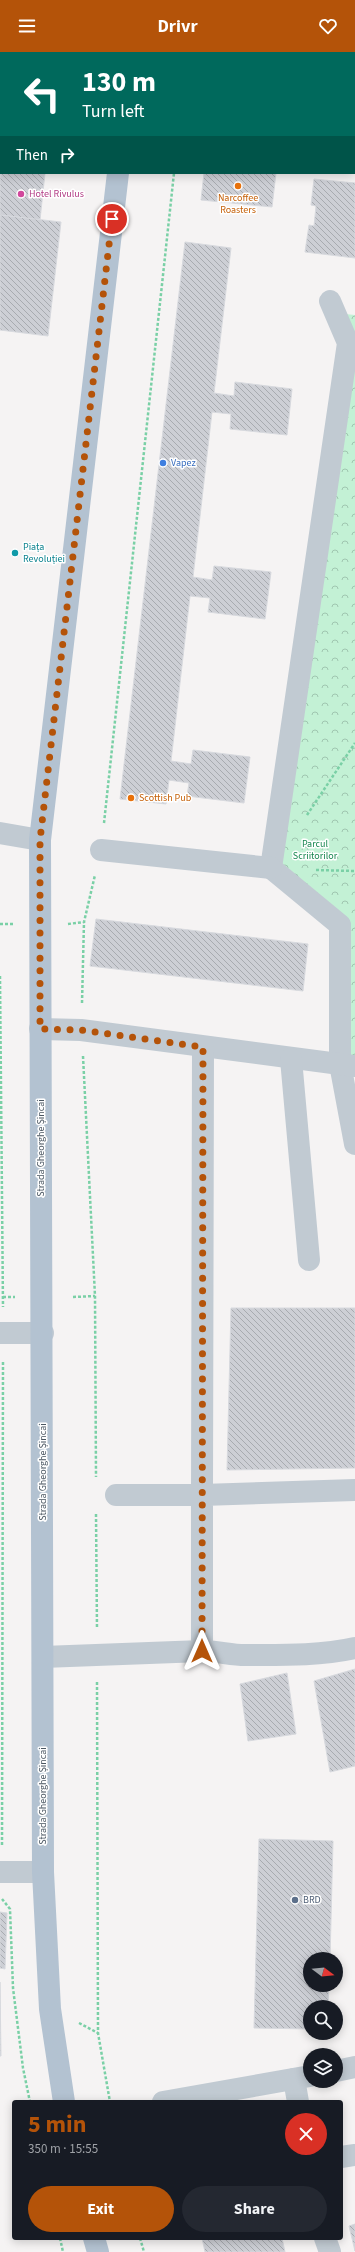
<!DOCTYPE html>
<meta charset="utf-8">
<style>
:root{--surface:#171b24;--page:#242831;--text:#f1f3f6;--muted:#9ea1a6;--accent:#b45309}
body{margin:0;font-family:"Source Sans 3",sans-serif;background:var(--page);color:var(--text);height:100vh;display:flex;flex-direction:column;font-size:15px;white-space:nowrap}
*{box-sizing:border-box;margin:0}
p{font-size:13px;color:var(--muted)}
.icon{flex:none;width:22px;height:22px;fill:none;stroke:currentColor;stroke-width:2;stroke-linecap:round;stroke-linejoin:round}
.map{position:relative;flex:1;overflow:hidden}
.sheet{position:absolute;left:12px;top:2048px;width:331px;height:140px;display:flex;flex-direction:column;background:var(--surface);border-radius:4px;box-shadow:0 2px 10px #0003}
.sheet>*{flex:none}
.banner{position:absolute;left:0px;top:0px;width:355px;height:122px;box-shadow:0 2px 10px #0003;background:#00695c;color:#fff;overflow:hidden}
.needle{width:26px;rotate:106deg}
.tools{position:absolute;left:303px;top:1900px;display:grid;gap:8px}
.tools a{display:grid;place-items:center;width:40px;height:40px;border-radius:50%;background:var(--surface);box-shadow:0 2px 10px #0003;font-size:20px}
.pin{position:absolute;display:grid;place-items:center;width:34px;height:34px;color:#fff;margin:-17px;border:2px solid #fff;border-radius:50%;box-shadow:0 1px 4px #0007}
.me{position:absolute;width:44px;margin:-22px;rotate:0deg;stroke-linejoin:round;filter:drop-shadow(0 0 3px #0008)}
.turn{display:flex;align-items:center;gap:14px;height:84px;padding:0 16px;font-size:18px}
.turn .icon{width:52px;height:52px;stroke-width:2.5}
.turn b{display:block;font-size:28px;line-height:34px}
.then{display:flex;align-items:center;height:38px;padding:0 16px;background:#0003;gap:8px;font-size:15px}
.round{display:grid;place-items:center;flex:none;width:42px;height:42px;border-radius:21px;background:var(--page)}
.summary{display:flex;align-items:center;justify-content:space-between;height:68px;padding:0 16px}
h1{font-size:24px;font-weight:700;line-height:30px;color:var(--accent)}
.button{display:flex;gap:8px;margin-top:auto;padding:8px 16px}
.button a{flex:1;height:46px;border-radius:24px;background:var(--accent);color:#fff;font-size:16px;font-weight:700;line-height:46px;text-align:center}
.button a+a{background:var(--page);color:var(--text)}
header{display:flex;justify-content:space-between;align-items:center;height:52px;padding:0 16px;background:var(--accent);color:#fff;font-size:18px;font-weight:700}
.map>svg:first-child{display:block}
.park{fill:url(#park-crowns)}
.building{fill:url(#building-back-hatch);stroke:#d7d9de}
.lines{fill:none;stroke-linecap:round;stroke-linejoin:round}
.path{stroke:#7ad0a6;stroke-width:2.5;stroke-dasharray:3 2;stroke-linecap:butt}
.minor{stroke:#c1cad2;stroke-width:22}
.major{stroke:#b3c2d1;stroke-width:22}
.route{stroke:#b45309;stroke-width:7;stroke-dasharray:0 12.6}
.food-dot{fill:#e8710a;stroke:#fff;stroke-width:1.5}
.hotel-dot{fill:#d1479c;stroke:#fff;stroke-width:1.5}
.shop-dot{fill:#3f7fe0;stroke:#fff;stroke-width:1.5}
.culture-dot{fill:#0f9aa8;stroke:#fff;stroke-width:1.5}
.service-dot{fill:#5c6f8a;stroke:#fff;stroke-width:1.5}
.labels{text-anchor:middle;dominant-baseline:central;stroke-width:3;stroke-linejoin:round;paint-order:stroke}
.hotel-label{font-size:10px;fill:#b23c85;stroke:#fff;text-anchor:start}
.food-label{font-size:10px;fill:#c56008;stroke:#fff}
.shop-label{font-size:10px;fill:#366cbe;stroke:#fff;text-anchor:start}
.culture-label{font-size:10px;fill:#0d838f;stroke:#fff;text-anchor:start}
.park-label{font-size:10px;fill:#17864f;stroke:#fff}
.street-label{font-size:10px;fill:#4a5661;stroke:#fff}
.service-label{font-size:10px;fill:#4e5e75;stroke:#fff;text-anchor:start}
</style>
<header><svg class="icon" aria-label="menu" viewBox="0 0 24 24"><path d="M4 6h16M4 12h16M4 18h16"/></svg>Drivr<svg class="icon" aria-label="heart" viewBox="0 0 24 24"><path d="M12 20l-8-8c-3-5 5-10 8-4 3-6 11-1 8 4z"/></svg></header>
<div class="map">
<svg width="355" height="2200" viewBox="0 0 355 2200">
<defs>
<pattern id="park-crowns" width="20" height="18" patternUnits="userSpaceOnUse"><rect width="20" height="18" fill="#c3f1d5"/><path d="M2 6a3 3 0 1 1 6 0M12 15a3 3 0 1 1 6 0" fill="none" stroke="#a0c6b0"/></pattern>
<pattern id="building-back-hatch" width="6" height="6" patternUnits="userSpaceOnUse"><rect width="6" height="6" fill="#cdcfd5"/><path d="M-1 5l2 2M0 0l6 6M5-1l2 2" fill="none" stroke="#a8abb0"/></pattern>
</defs>
<rect width="100%" height="100%" fill="#f5f3f3"/>
<!-- park -->
<path class="park" d="M335 261 355 263V1014L340 1012V873L271 816 348 291Z"/>
<!-- building -->
<g class="building">
<path d="M0 107 1 121H45L40 168 0 163Z"/>
<path d="M204 121H276L272 155 201 148Z"/>
<path d="M314 127 355 131V206L305 200 309 173 314 174 316 154 311 153Z"/>
<path d="M0 163 61 170 48 284 0 278Z"/>
<path d="M185 190 231 196 214 341 234 344 235 330 292 337 287 383 230 377 231 362 212 360 193 525 212 528 214 514 271 520 265 567 208 560 210 546 190 544 171 709 191 712 193 698 250 705 244 751 187 744 189 731 169 728 166 752 120 747Z"/>
<path d="M96 867 308 892 303 939 90 914Z"/>
<path d="M231 1256H355V1416L227 1418Z"/>
<path d="M355 1617V1714L330 1720 314 1629Z"/>
<path d="M287 1621 296 1682 248 1689 240 1632Z"/>
<path d="M259 1787 333 1789 330 1907H310V1933H329L328 1955H310V1977L254 1976Z"/>
<path d="M0 1860 7 1861 5 1917 0 1916Z"/>
<path d="M0 1930 1 2004H0Z"/>
<path d="M355 2172V2199L349 2174Z"/>
<path d="M202 2186H282L285 2200H205Z"/>
</g>
<g class="lines">
<!-- path -->
<g class="path">
<path d="M0 73H1"/>
<path d="M354 106H355"/>
<path d="M307 763 355 691"/>
<path d="M104 771 174 121"/>
<path d="M316 818 355 819"/>
<path d="M0 872H13"/>
<path d="M68 872 84 870 95 823"/>
<path d="M0 924 3 1255"/>
<path d="M82 951 84 870"/>
<path d="M83 1004 95 1244 96 1425"/>
<path d="M3 1245H15"/>
<path d="M73 1245 95 1244"/>
<path d="M96 1462 97 1577"/>
<path d="M97 1630 98 1981 110 2050"/>
<path d="M2 1793 3 1308"/>
<path d="M2 1847 10 1857 13 1936 23 2016 30 2050"/>
<path d="M79 1971 98 1981"/>
<path d="M60 2186 63 2200"/>
<path d="M140 2186 144 2200"/>
</g>
<!-- minor -->
<g class="minor">
<path d="M330 249 348 291 271 816 340 873V1012L355 1092"/>
<path d="M0 781 40 788"/>
<path d="M101 798 271 816"/>
<path d="M40 977 81 978 355 1014"/>
<path d="M291 1007 309 1208"/>
<path d="M0 1281H43"/>
<path d="M116 1443H202L203 995"/>
<path d="M202 1599V1443L355 1438"/>
<path d="M43 1605 202 1599C217 1599 231 1603 245 1603 280 1603 320 1604 355 1596"/>
<path d="M0 1820H43"/>
<path d="M336 2019 355 2015"/>
<path d="M294 2027 298 2050"/>
<path d="M163 2050 310 2024"/>
<path d="M341 2105 355 2103"/>
<path d="M325 2186 330 2200"/>
</g>
<!-- major -->
<g class="major">
<path d="M143 1 144 0"/>
<path d="M0 7H1"/>
<path d="M354 49H355"/>
<path d="M64 2050 50 1957 43 1820 40 788 118 121"/>
<path d="M94 2186 98 2200"/>
</g>
</g>
<g class="lines">
<!-- route -->
<path class="route" d="M112 167 40 788V977L81 978 203 995 202 1599"/>
</g>
<!-- markers -->
<g class="food-dot">
<circle cx="238" cy="134" r="4"/>
<circle cx="131" cy="746" r="4"/>
</g>
<circle class="hotel-dot" cx="21" cy="142" r="4"/>
<circle class="shop-dot" cx="163" cy="411" r="4"/>
<circle class="culture-dot" cx="15" cy="501" r="4"/>
<circle class="service-dot" cx="295" cy="1848" r="4"/>
<g class="labels">
<!-- hotel labels -->
<g class="hotel-label">
<text x="29" y="142">Hotel Rivulus</text>
</g>
<!-- food labels -->
<g class="food-label">
<text x="238" y="146">Narcoffee<tspan x="238" dy="12">Roasters</tspan></text>
<text x="139" y="746" text-anchor="start">Scottish Pub</text>
</g>
<!-- shop labels -->
<g class="shop-label">
<text x="171" y="411">Vapez</text>
</g>
<!-- culture labels -->
<g class="culture-label">
<text x="23" y="495">Piața<tspan x="23" dy="12">Revoluției</tspan></text>
</g>
<!-- park labels -->
<g class="park-label">
<text x="315" y="792">Parcul<tspan x="315" dy="12">Scriitorilor</tspan></text>
</g>
<!-- street labels -->
<g class="street-label">
<text transform="translate(41 1096) rotate(-90)">Strada Gheorghe Șincai</text>
<text transform="translate(43 1420) rotate(-90)">Strada Gheorghe Șincai</text>
<text transform="translate(43 1744) rotate(-90)">Strada Gheorghe Șincai</text>
</g>
<!-- service labels -->
<g class="service-label">
<text x="303" y="1848">BRD</text>
</g>
</g>
</svg>
<div class="tools">
<a><svg class="needle" viewBox="-14 -14 28 28"><path d="M0-13l5 13h-10z" fill="#e53935"/><path d="M0 13l5-13h-10z" fill="#9ea1a6"/></svg></a>
<a><svg class="icon" aria-label="search" viewBox="0 0 24 24"><circle cx="10" cy="10" r="6"/><path d="M15 15l6 6"/></svg></a>
<a><svg class="icon" aria-label="layers" viewBox="0 0 24 24"><path d="M12 4l9 5-9 5-9-5zM3 14l9 5 9-5"/></svg></a>
</div>
<div class="pin" style="left:112px;top:167px;background:#d93025"><svg class="icon" aria-label="arrive" viewBox="0 0 24 24"><path d="M6 21V4h12l-3 4 3 4H6"/></svg></div>
<svg class="me" style="left:202px;top:1599px" viewBox="-20 -20 40 40"><path d="M0-17L14 15 0 8-14 15z" fill="#b45309" stroke="#fff" stroke-width="4"/></svg>
<div class="banner">
<div class="turn"><svg class="icon" aria-label="left" viewBox="0 0 24 24"><path d="M17 20v-9H6M10 6l-5 5 5 5"/></svg><div><b>130 m</b>Turn left</div></div>
<div class="then">Then<svg class="icon" aria-label="right" viewBox="0 0 24 24"><path d="M7 20v-9h11M14 6l5 5-5 5"/></svg></div>
</div>
<section class="sheet">
<div class="summary"><div><h1>5 min</h1><p>350 m · 15:55</p></div><a class="round" style="background:#d93025;color:#fff"><svg class="icon" aria-label="close" viewBox="0 0 24 24"><path d="M6 6l12 12M18 6L6 18"/></svg></a></div>
<div class="button"><a>Exit</a><a>Share</a></div>
</section>
</div>
